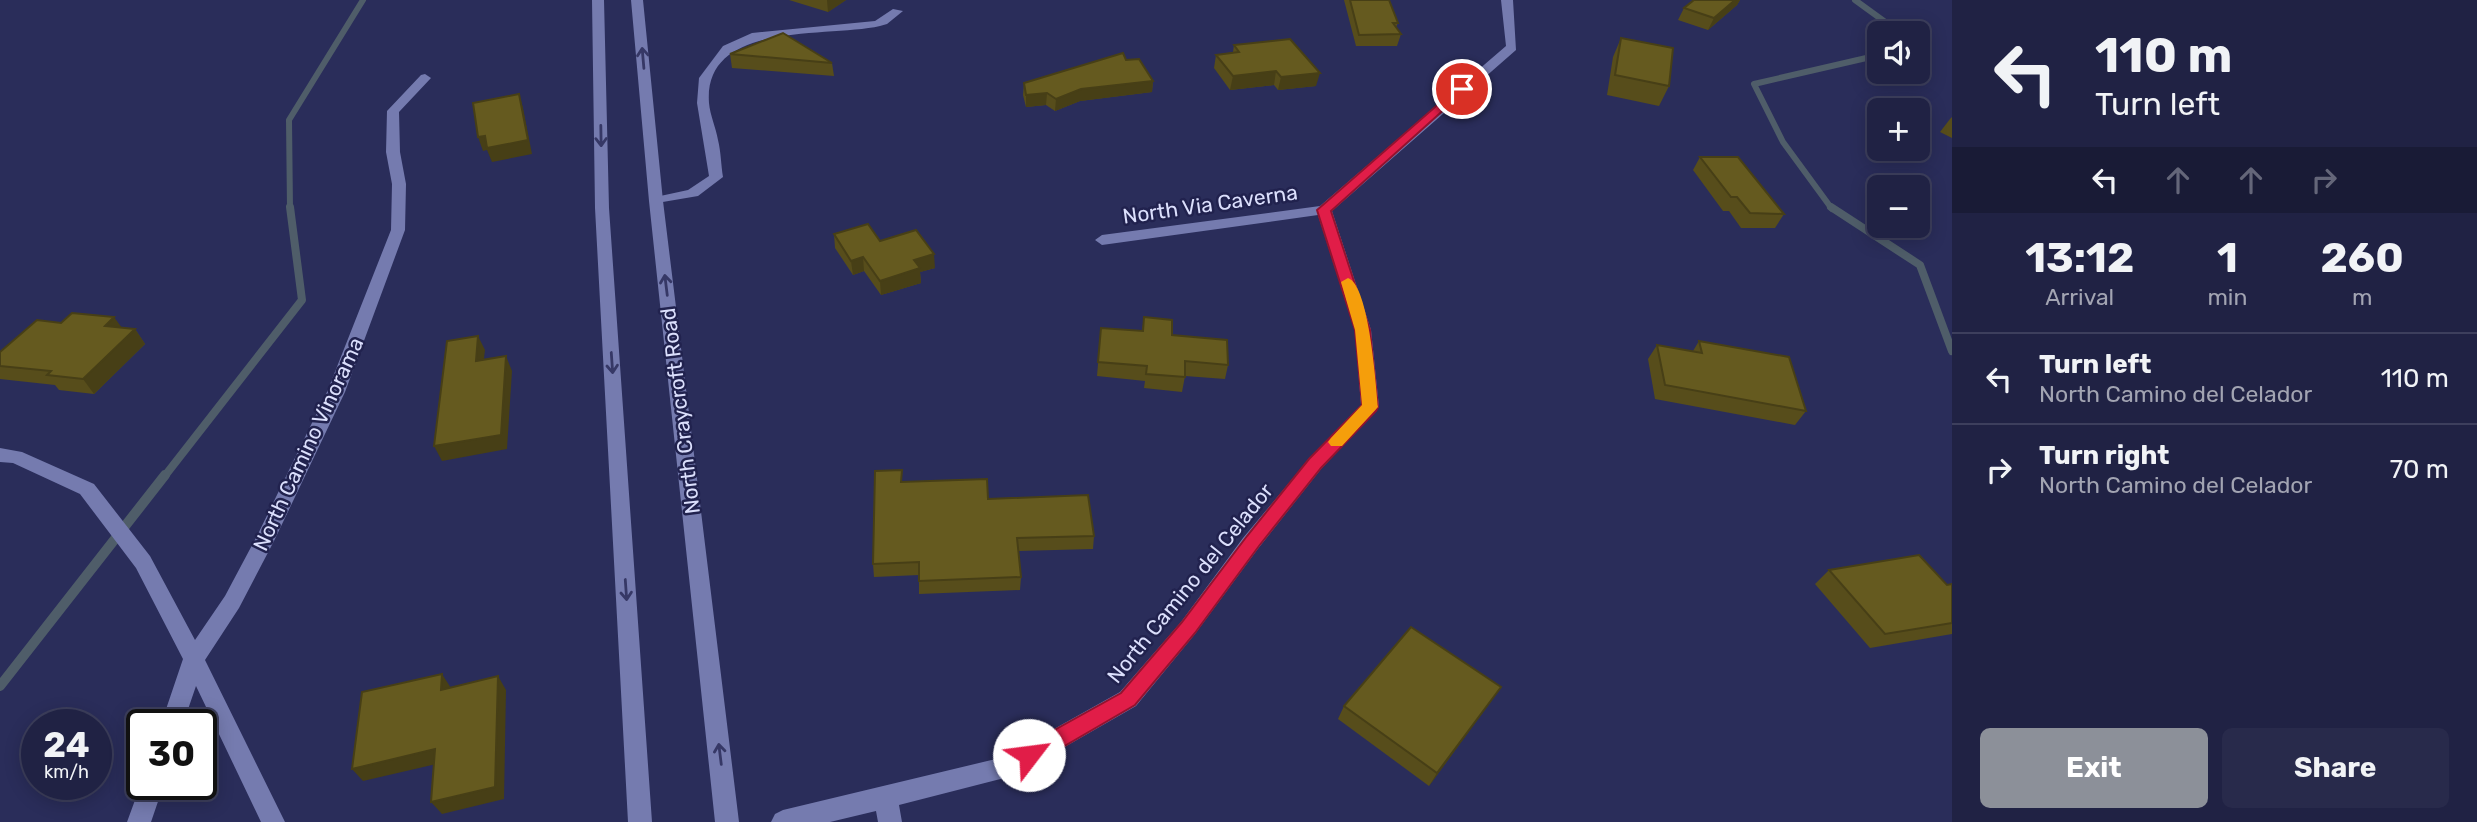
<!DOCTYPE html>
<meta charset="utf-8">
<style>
:root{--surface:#202244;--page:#282a4b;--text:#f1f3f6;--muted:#a2a4b2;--line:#3d3f5d;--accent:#8c9099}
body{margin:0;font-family:Rubik,sans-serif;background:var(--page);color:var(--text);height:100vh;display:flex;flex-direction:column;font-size:26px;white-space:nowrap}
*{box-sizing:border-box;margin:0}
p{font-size:23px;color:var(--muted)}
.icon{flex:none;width:38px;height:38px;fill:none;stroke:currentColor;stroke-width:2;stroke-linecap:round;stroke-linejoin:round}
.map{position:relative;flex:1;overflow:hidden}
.details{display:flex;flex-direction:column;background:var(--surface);width:525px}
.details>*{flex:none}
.banner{background:#202244;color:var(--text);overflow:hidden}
.fabs{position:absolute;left:1867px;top:21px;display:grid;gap:14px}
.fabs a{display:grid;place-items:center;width:63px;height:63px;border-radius:10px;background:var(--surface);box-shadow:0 4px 18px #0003,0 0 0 2px var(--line);font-size:35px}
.speed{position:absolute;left:21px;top:709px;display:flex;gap:14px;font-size:35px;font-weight:700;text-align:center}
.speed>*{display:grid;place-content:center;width:91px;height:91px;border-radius:50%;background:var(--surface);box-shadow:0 4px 18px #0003,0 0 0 2px var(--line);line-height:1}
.speed small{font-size:18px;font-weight:400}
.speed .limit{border:4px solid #111;border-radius:10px;background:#fff;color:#111}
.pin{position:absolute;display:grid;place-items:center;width:60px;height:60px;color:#fff;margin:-30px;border:4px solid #fff;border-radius:50%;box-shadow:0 2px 7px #0007}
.me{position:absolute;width:77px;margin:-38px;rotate:60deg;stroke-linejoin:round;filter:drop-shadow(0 0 5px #0008)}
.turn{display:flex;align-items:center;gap:24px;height:147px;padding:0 28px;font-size:32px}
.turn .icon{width:91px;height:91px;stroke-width:2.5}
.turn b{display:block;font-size:49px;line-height:60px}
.lanes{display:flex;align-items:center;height:66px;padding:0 28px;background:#0003;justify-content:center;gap:35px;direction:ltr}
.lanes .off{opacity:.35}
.eta{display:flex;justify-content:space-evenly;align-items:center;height:119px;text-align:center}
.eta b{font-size:42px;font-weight:700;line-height:49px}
.primary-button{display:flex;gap:14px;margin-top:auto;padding:14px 28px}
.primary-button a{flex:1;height:80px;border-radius:10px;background:var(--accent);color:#fff;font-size:28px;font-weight:700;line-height:80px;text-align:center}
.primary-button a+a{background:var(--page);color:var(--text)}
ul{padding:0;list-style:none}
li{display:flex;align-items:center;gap:21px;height:91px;padding:0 28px;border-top:2px solid var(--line)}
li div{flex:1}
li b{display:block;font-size:26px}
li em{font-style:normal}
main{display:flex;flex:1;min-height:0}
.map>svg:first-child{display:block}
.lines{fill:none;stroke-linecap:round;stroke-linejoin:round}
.stream-far2{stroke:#4f5d69;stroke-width:6}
.stream-far1{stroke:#4f5d69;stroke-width:8}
.stream{stroke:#4f5d69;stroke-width:10}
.minor{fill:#757baf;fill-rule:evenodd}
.secondary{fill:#757baf;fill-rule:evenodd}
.wall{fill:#574d1b}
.shaded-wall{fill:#473f16}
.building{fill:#655a1f;stroke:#473f16;stroke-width:2}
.oneway{stroke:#363866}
.route{fill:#e11d48;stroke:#92132f;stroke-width:2}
.slow{fill:#f59e0b}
.labels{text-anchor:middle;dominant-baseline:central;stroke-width:5;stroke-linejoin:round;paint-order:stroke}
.street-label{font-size:21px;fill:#dbdffc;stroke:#21224e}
</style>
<main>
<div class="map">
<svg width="1952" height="822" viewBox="0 0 1952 822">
<rect width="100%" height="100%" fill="#2a2d5a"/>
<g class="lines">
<!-- stream-far2 -->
<g class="stream-far2">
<path d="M1855 0 1888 24 1884 33"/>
<path d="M290 209 289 120 363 0"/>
<path d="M1832 209 1783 142 1754 84 1875 56 1880 45"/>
</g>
<!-- stream-far1 -->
<g class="stream-far1">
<path d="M1831 207 1920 265 1952 351"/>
<path d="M164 477 302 300 290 207"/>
</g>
<!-- stream -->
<path class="stream" d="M0 686 165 475"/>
<!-- minor -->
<g class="minor">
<path d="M1501 0H1513L1516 50 1332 211 1371 330 1379 407 1321 469 1257 550 1195 634 1136 706 1016 775 899 805 902 822H878L876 811 830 822H771L775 814 783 810 1004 757 1120 692 1181 622 1243 538 1309 459 1361 405 1355 330 1318 215 1102 245 1095 240 1102 235 1320 206 1506 46Z"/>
<path d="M893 9 903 11 887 24 880 26C828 38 703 20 709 103 710 115 716 128 718 140 721 152 721 165 723 177L698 196 651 204V198L688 190 709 176 697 103 699 78 723 46 752 33 875 21Z"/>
<path d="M425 74 431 78 399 112 400 152 406 184 405 230 345 392 274 541 239 608 205 660 285 822H261L196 686 183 724H161L183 659 136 568 80 494 13 463 0 462V448L22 452 94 484 150 556 195 640 225 596 258 534 327 392 391 230 392 184 386 152 387 111 421 75Z"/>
<path d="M142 781V784H164L151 822H127Z"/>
</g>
<!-- secondary -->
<g class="secondary">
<path d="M592 0H604L609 208 652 822H628L595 208Z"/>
<path d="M631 0H643L663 201 739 822H715L649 201Z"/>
</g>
</g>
<!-- wall -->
<g class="wall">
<path d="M789 0H846L828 12Z"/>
<path d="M1344 0H1389L1398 23 1396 27 1401 34 1397 46H1356Z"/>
<path d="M1694 0H1740L1737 5 1708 30 1678 20 1684 8Z"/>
<path d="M1621 38 1669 86 1659 106 1607 95 1613 57Z"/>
<path d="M1234 45 1316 86 1278 90 1274 85 1230 90 1214 68 1216 55 1233 52Z"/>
<path d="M730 54 832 63 834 76 732 68Z"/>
<path d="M1126 60 1153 81 1152 92 1080 101 1055 111 1046 105 1026 107 1023 95 1024 83Z"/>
<path d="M1952 117V138L1940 132 1950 119Z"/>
<path d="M1700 157 1784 214 1775 228H1741L1729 211H1723L1693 170Z"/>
<path d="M834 234 880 241 935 268 920 272 921 283 881 295 864 271 853 275 835 248Z"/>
<path d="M1144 317 1172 335 1228 365 1225 379 1185 376 1182 392 1144 388 1145 381 1097 376 1101 328 1142 331Z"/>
<path d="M122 328 135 329 145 344 94 394 59 390 55 385 0 379V352Z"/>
<path d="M1699 341 1806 411 1795 425 1655 399 1648 359 1657 345 1693 351Z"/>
<path d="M902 470V482L988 499 1094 536 1093 549 1018 551 1021 577 1020 590 919 594V575L874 577 873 564Z"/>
<path d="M1829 570 1947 585 1952 584V634L1870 648 1815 584Z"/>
<path d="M1501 687 1429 786 1338 719 1344 706Z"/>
</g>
<!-- shaded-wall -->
<g class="shaded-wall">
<path d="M827 0H846L828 12Z"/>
<path d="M1735 0H1740L1737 5 1708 30 1714 18Z"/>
<path d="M1276 71 1274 85 1230 90 1233 76Z"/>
<path d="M1320 73 1316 86 1278 90 1281 77Z"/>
<path d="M1153 81 1152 92 1080 101 1055 111 1056 99 1081 89Z"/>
<path d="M1047 93 1046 105 1026 107V95Z"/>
<path d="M519 94 523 108 532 154 492 162 487 150 483 151 478 137Z"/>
<path d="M934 254 935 268 920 272 921 283 881 295 880 281 914 260Z"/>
<path d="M863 257 864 271 853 275 851 261Z"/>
<path d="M114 317 125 332 105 326Z"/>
<path d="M135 329 145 344 94 394 83 379Z"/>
<path d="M478 336 485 350 482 375 476 361Z"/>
<path d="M506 356 512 371 507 449 442 461 434 446Z"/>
<path d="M442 674 451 688 441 690Z"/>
<path d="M498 676 506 690 504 799 442 814 431 802Z"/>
<path d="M1501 687 1492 700 1429 786 1437 773Z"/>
<path d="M435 749 445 762 363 781 352 769Z"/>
</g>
<!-- building -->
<g class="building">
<path d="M1350 0H1389L1398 23H1393L1401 34 1359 35Z"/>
<path d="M1694 0H1735L1714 18 1684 8Z"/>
<path d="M783 33 832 63 730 54Z"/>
<path d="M1621 38 1673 48 1669 86 1615 75Z"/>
<path d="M1290 39 1320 73 1281 77 1276 71 1233 76 1216 55 1239 52 1234 45Z"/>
<path d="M1123 53 1126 60 1139 59 1153 81 1081 89 1056 99 1047 93 1026 95 1024 83Z"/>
<path d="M519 94 528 140 487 148 485 136 478 137 473 103Z"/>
<path d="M1700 157H1738L1784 214 1750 213 1737 197H1731Z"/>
<path d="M868 224 880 241 916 230 934 254 914 260 920 268 880 281 863 257 851 261 834 234Z"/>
<path d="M72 313 114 317 105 326 135 329 83 379 47 375 51 371 0 366V352L37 320 61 323Z"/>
<path d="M1144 317 1172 320V335L1227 340 1228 365 1185 361V377L1146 374 1147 366 1098 362 1101 328 1143 331Z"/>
<path d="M478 336 476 361 506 356 501 435 434 446 447 341Z"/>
<path d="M1699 341 1789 357 1806 411 1665 385 1657 345 1702 353Z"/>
<path d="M902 470 901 482 987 479 988 499 1088 495 1094 536 1017 538 1021 577 919 581V562L873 564 875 471Z"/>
<path d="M1919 555 1947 585 1952 584V623L1885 634 1829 570Z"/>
<path d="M1411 627 1501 687 1437 773 1344 706Z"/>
<path d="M442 674 441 690 498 676 495 787 431 802 435 749 352 769 362 692Z"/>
</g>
<!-- one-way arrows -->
<defs><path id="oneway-shaft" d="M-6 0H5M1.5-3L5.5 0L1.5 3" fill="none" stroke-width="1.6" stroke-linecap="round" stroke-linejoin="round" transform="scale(1.75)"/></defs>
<g class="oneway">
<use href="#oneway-shaft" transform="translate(643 58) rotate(-95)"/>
<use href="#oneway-shaft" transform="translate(601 136) rotate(89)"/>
<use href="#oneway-shaft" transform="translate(666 285) rotate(-97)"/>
<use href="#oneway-shaft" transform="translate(612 363) rotate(86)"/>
<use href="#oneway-shaft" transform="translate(626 590) rotate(86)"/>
<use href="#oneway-shaft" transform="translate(720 754) rotate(-97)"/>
</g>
<!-- route -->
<path class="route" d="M1458 87 1467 89 1331 211 1370 330 1378 407 1376 411 1321 468 1259 546 1195 633 1135 705 1037 762 1029 765 1022 762 1019 755 1022 748 1121 693 1182 622 1247 536 1309 459 1362 405 1355 330 1317 210Z"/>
<!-- slow -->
<path class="slow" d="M1348 278C1369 285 1376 384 1378 407L1342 446H1331L1328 442 1331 438 1362 405 1355 330 1341 282Z"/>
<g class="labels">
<!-- street labels -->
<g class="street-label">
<text transform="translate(1210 204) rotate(-8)">North Via Caverna</text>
<text transform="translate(680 411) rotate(-97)">North Craycroft Road</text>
<text transform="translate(308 444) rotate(-65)">North Camino Vinorama</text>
<text transform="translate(1190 583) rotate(-51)">North Camino del Celador</text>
</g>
</g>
</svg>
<div class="fabs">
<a><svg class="icon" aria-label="sound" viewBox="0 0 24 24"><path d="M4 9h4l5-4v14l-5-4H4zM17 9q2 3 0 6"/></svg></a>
<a>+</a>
<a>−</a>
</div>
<div class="speed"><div>24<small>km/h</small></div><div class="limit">30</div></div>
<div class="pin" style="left:1462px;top:89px;background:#d93025"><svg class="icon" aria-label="arrive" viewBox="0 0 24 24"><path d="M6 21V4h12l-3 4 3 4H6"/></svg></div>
<svg class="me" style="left:1029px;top:755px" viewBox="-20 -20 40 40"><circle r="19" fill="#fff"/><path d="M0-13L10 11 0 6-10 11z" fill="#e11d48"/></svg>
</div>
<section class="details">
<div class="banner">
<div class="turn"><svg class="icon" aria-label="left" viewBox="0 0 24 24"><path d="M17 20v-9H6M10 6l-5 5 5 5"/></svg><div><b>110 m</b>Turn left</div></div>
<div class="lanes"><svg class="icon" aria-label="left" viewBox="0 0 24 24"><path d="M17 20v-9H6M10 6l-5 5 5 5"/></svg><svg class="icon off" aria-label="ahead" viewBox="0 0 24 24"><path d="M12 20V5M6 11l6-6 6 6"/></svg><svg class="icon off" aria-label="ahead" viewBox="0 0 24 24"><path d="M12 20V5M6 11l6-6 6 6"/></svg><svg class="icon off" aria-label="right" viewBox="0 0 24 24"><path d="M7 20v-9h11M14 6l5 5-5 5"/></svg></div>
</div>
<div class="eta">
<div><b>13:12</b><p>Arrival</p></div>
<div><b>1</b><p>min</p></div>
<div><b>260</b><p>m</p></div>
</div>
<ul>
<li><svg class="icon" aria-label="left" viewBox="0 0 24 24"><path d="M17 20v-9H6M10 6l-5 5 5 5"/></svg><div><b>Turn left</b><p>North Camino del Celador</p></div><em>110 m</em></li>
<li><svg class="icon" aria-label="right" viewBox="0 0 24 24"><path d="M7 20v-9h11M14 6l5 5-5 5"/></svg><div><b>Turn right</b><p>North Camino del Celador</p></div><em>70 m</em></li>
</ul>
<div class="primary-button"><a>Exit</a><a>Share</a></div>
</section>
</main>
